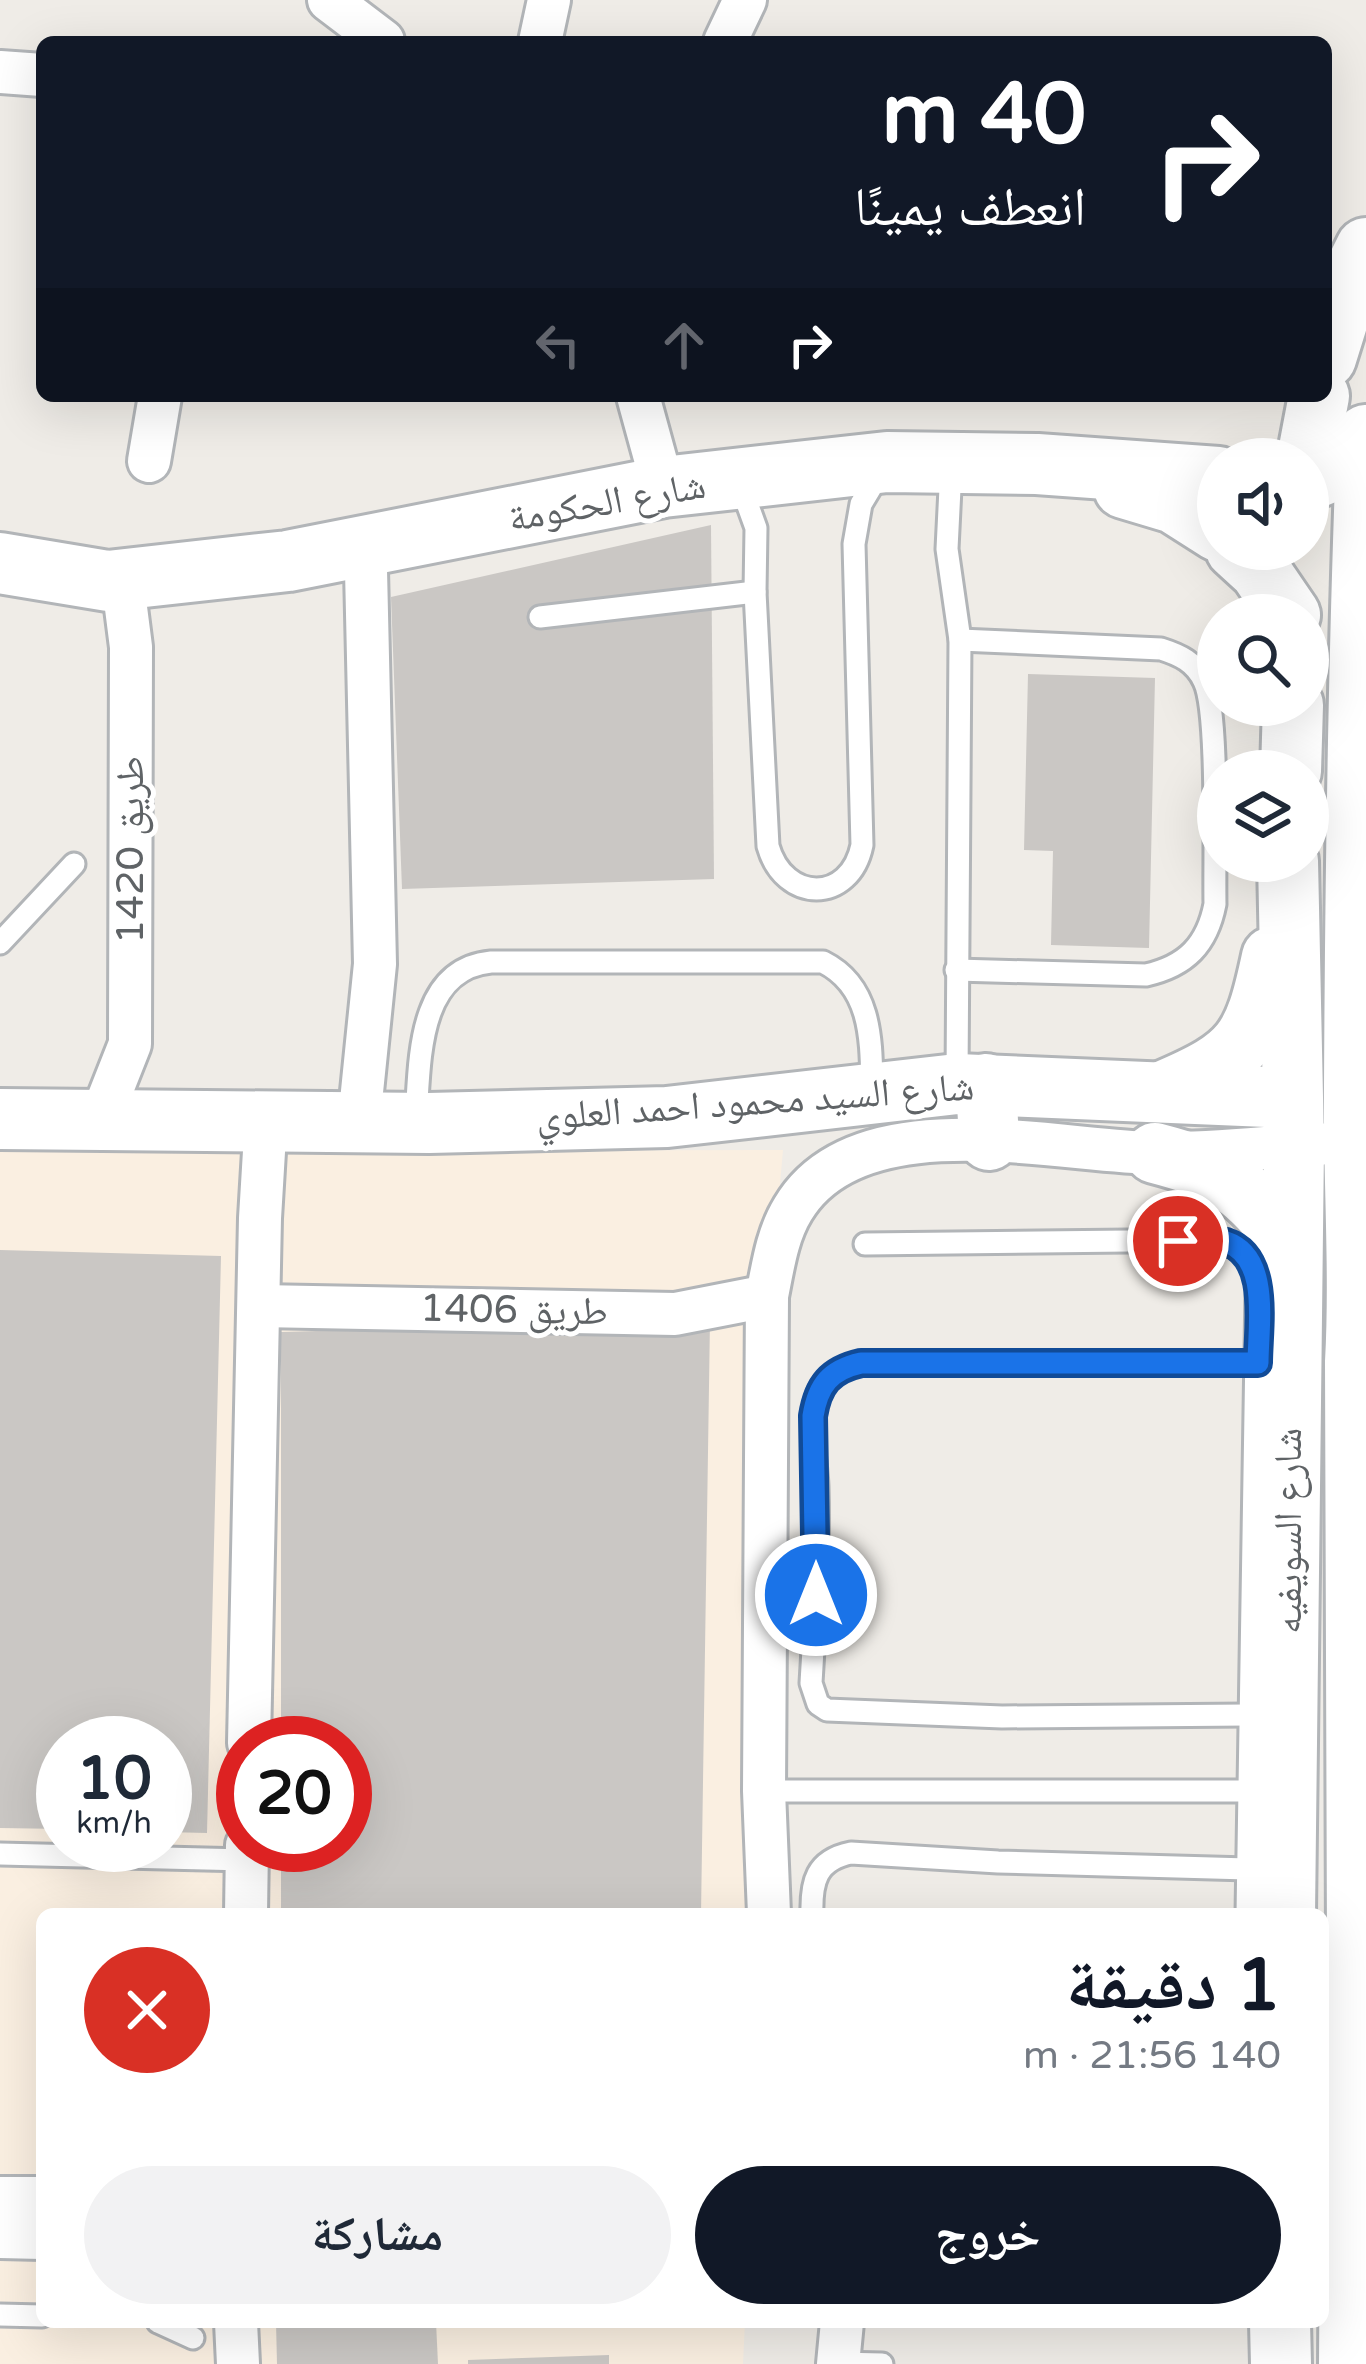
<!DOCTYPE html>
<html lang="ar">
<meta charset="utf-8">
<style>
:root{--surface:#fff;--page:#f2f2f3;--text:#1f2937;--muted:#747a83;--accent:#111827}
body{margin:0;font-family:"Varela Round","Noto Naskh Arabic",sans-serif;background:var(--page);color:var(--text);direction:rtl;height:100vh;display:flex;flex-direction:column;font-size:45px;white-space:nowrap}
*{box-sizing:border-box;margin:0}
p{font-size:39px;color:var(--muted)}
.icon{flex:none;width:66px;height:66px;fill:none;stroke:currentColor;stroke-width:2;stroke-linecap:round;stroke-linejoin:round}
.map{position:relative;flex:1;overflow:hidden;direction:ltr}
.details{position:absolute;left:36px;top:1908px;width:1293px;height:420px;display:flex;flex-direction:column;background:var(--surface);border-radius:18px;box-shadow:0 12px 48px #0002;direction:rtl}
.details>*{flex:none}
.banner{position:absolute;left:36px;top:36px;width:1296px;height:366px;border-radius:18px;box-shadow:0 12px 48px #0002;direction:rtl;background:#111827;color:#fff;overflow:hidden}
.fabs{position:absolute;left:1197px;top:438px;display:grid;gap:24px}
.fabs a{display:grid;place-items:center;width:132px;height:132px;border-radius:50%;background:var(--surface);box-shadow:0 12px 48px #0002;font-size:60px}
.speed{position:absolute;left:36px;top:1716px;display:flex;gap:24px;font-size:60px;font-weight:700;text-align:center}
.speed>*{display:grid;place-content:center;width:156px;height:156px;border-radius:50%;background:var(--surface);box-shadow:0 12px 48px #0002;line-height:1}
.speed small{font-size:30px;font-weight:400}
.speed .limit{border:18px solid #d22;background:#fff;color:#111}
.pin{position:absolute;display:grid;place-items:center;width:102px;height:102px;color:#fff;margin:-51px;border:6px solid #fff;border-radius:50%;box-shadow:0 3px 12px #0007}
.me{position:absolute;width:132px;margin:-66px;rotate:0deg;stroke-linejoin:round;filter:drop-shadow(0 0 9px #0008)}
.turn{display:flex;align-items:center;gap:42px;height:252px;padding:0 48px;font-size:54px}
.turn .icon{width:156px;height:156px;stroke-width:2.5}
.turn b{display:block;font-size:84px;line-height:102px}
.lanes{display:flex;align-items:center;height:114px;padding:0 48px;background:#0003;justify-content:center;gap:60px;direction:ltr}
.lanes .off{opacity:.35}
.round{display:grid;place-items:center;flex:none;width:126px;height:126px;border-radius:63px;background:var(--page)}
.overview{display:flex;align-items:center;justify-content:space-between;height:204px;padding:0 48px}
h1{font-size:72px;font-weight:800;line-height:90px;color:var(--accent)}
.primary-button{display:flex;gap:24px;margin-top:auto;padding:24px 48px}
.primary-button a{flex:1;height:138px;border-radius:72px;background:var(--accent);color:#fff;font-size:48px;font-weight:800;line-height:138px;text-align:center}
.primary-button a+a{background:var(--page);color:var(--text)}
.map>svg:first-child{display:block}
.commercial{fill:#faefe1;fill-rule:evenodd}
.building{fill:#cac7c4}
.lines{fill:none;stroke-linecap:round;stroke-linejoin:round}
.lane-casing{stroke:#b2b5b8;stroke-width:27}
.street-casing{stroke:#b2b5b8;stroke-width:48}
.secondary-casing{stroke:#b2b5b8;stroke-width:66}
.lane{stroke:#fff;stroke-width:21}
.street{stroke:#fff;stroke-width:42}
.secondary{stroke:#fff;stroke-width:60}
.route-casing{stroke:#114b97;stroke-width:30}
.route{stroke:#1a73e8;stroke-width:21}
.labels{text-anchor:middle;dominant-baseline:central;stroke-width:10;stroke-linejoin:round;paint-order:stroke}
.street-label{font-size:39px;fill:#5f6366;stroke:#fff}
</style>
<div class="map">
<svg width="1366" height="2364" viewBox="0 0 1366 2364">
<rect width="100%" height="100%" fill="#efece7"/>
<!-- commercial -->
<path class="commercial" d="M783 1150 770 1297 772 1914H42V2322H745L743 2364H0V1152ZM63 1743H165V1845H63ZM243 1743H345V1845H243Z"/>
<!-- building -->
<g class="building">
<path d="M711 525 714 879 402 889 391 597Z"/>
<path d="M1028 674 1155 678 1149 948 1051 945 1053 851 1024 850Z"/>
<path d="M0 1250 221 1256 207 1833 165 1832V1743H63V1829L0 1828Z"/>
<path d="M710 1320 701 1914H281V1845H345V1743H281V1332Z"/>
<path d="M276 2322H436L438 2364H277Z"/>
<path d="M609 2355V2364H468V2360Z"/>
</g>
<g class="lines">
<defs>
<g id="lane">
<path d="M951 468 947 549 960 640 957 1078"/>
<path d="M734 485 743 492 756 528 755 592 768 846C784 903 850 904 862 845L854 544 861 504 879 474"/>
<path d="M540 617 755 592"/>
<path d="M0 943 74 864"/>
<path d="M956 970 1146 975C1186 966 1207 945 1215 904 1214 861 1219 711 1204 681 1195 662 1180 655 1161 649L960 640"/>
<path d="M416 1118C420 1061 417 969 491 962H823C873 987 871 1043 872 1090"/>
<path d="M865 1244 1220 1240 1243 1252 1256 1274 1257 1287 1247 1914"/>
<path d="M1247 1715 1002 1717 827 1710 818 1704 811 1683C815 1617 819 1552 817 1486 816 1458 807 1420 818 1393 826 1374 842 1367 861 1363H1258"/>
<path d="M764 1791H1249"/>
<path d="M0 1854 246 1860"/>
<path d="M812 1914C811 1882 816 1860 851 1853L998 1862 1248 1869"/>
<path d="M0 2315 42 2316"/>
<path d="M158 2322 193 2338"/>
<path d="M838 2363 882 2364"/>
</g>
<g id="street">
<path d="M329 0 383 41"/>
<path d="M540 42 549 0"/>
<path d="M725 42 745 0"/>
<path d="M0 72 42 75"/>
<path d="M638 396 663 487"/>
<path d="M149 461 160 396"/>
<path d="M100 1120 130 1044 131 647 125 600 108 581"/>
<path d="M359 1121 375 964 366 570 362 548"/>
<path d="M260 1306 675 1314 767 1296"/>
<path d="M249 1743 260 1218 266 1118"/>
<path d="M246 1914 247 1845"/>
<path d="M769 1914 764 1791 767 1296C773 1266 777 1235 793 1209 857 1101 1053 1151 1155 1153 1209 1154 1265 1147 1319 1144"/>
<path d="M0 2198H42"/>
<path d="M0 2237 42 2238"/>
<path d="M236 2322 238 2364"/>
<path d="M838 2364 842 2322"/>
</g>
<g id="secondary">
<path d="M1326 358 1351 278 1366 248"/>
<path d="M1307 459 1319 396"/>
<path d="M1308 481 1334 470 1366 435"/>
<path d="M1124 488 1174 503 1218 531"/>
<path d="M1236 549 1260 571 1290 615"/>
<path d="M0 563 108 581 288 561 663 487 887 462 1037 464 1218 477"/>
<path d="M1291 771 1293 705"/>
<path d="M986 1084 989 1140"/>
<path d="M1164 1091C1244 1057 1254 1042 1272 957"/>
<path d="M0 1119 429 1123 667 1117 957 1084 1292 1098"/>
<path d="M1155 1153C1228 1172 1244 1186 1291 1244"/>
<path d="M1285 1914 1294 1145 1288 861"/>
<path d="M1280 2322 1281 2364"/>
<path d="M1349 2364 1351 2062 1357 1946 1355 1362C1360 1270 1353 1179 1354 1087 1355 877 1358 666 1366 456"/>
</g>
</defs>
<!-- lane casing -->
<use href="#lane" class="lane-casing"/>
<!-- street casing -->
<use href="#street" class="street-casing"/>
<!-- secondary casing -->
<use href="#secondary" class="secondary-casing"/>
<!-- lane -->
<use href="#lane" class="lane"/>
<!-- street -->
<use href="#street" class="street"/>
<!-- secondary -->
<use href="#secondary" class="secondary"/>
</g>
<g class="lines">
<defs>
<path id="route" d="M816 1595 813 1416C818 1385 830 1370 861 1363H1258C1258 1327 1271 1257 1226 1242 1212 1238 1193 1241 1178 1241"/>
</defs>
<!-- route casing -->
<use href="#route" class="route-casing"/>
<!-- route -->
<use href="#route" class="route"/>
</g>
<g class="labels">
<!-- street labels -->
<g class="street-label">
<text transform="translate(607 502) rotate(-10)">شارع الحكومة</text>
<text transform="translate(130 850) rotate(-90)">طريق 1420</text>
<text transform="translate(755 1102) rotate(-4)">شارع السيد محمود احمد العلوي</text>
<text transform="translate(514 1310) rotate(1)">طريق 1406</text>
<text transform="translate(1288 1531) rotate(-90)">شارع السويفيه</text>
</g>
</g>
</svg>
<div class="fabs">
<a><svg class="icon" aria-label="sound" viewBox="0 0 24 24"><path d="M4 9h4l5-4v14l-5-4H4zM17 9q2 3 0 6"/></svg></a>
<a><svg class="icon" aria-label="search" viewBox="0 0 24 24"><circle cx="10" cy="10" r="6"/><path d="M15 15l6 6"/></svg></a>
<a><svg class="icon" aria-label="layers" viewBox="0 0 24 24"><path d="M12 4l9 5-9 5-9-5zM3 14l9 5 9-5"/></svg></a>
</div>
<div class="speed"><div>10<small>km/h</small></div><div class="limit">20</div></div>
<div class="pin" style="left:1178px;top:1241px;background:#d93025"><svg class="icon" aria-label="arrive" viewBox="0 0 24 24"><path d="M6 21V4h12l-3 4 3 4H6"/></svg></div>
<svg class="me" style="left:816px;top:1595px" viewBox="-20 -20 40 40"><circle r="17" fill="#1a73e8" stroke="#fff" stroke-width="3"/><path d="M0-11L8 9 0 5-8 9z" fill="#fff"/></svg>
<div class="banner">
<div class="turn"><svg class="icon" aria-label="right" viewBox="0 0 24 24"><path d="M7 20v-9h11M14 6l5 5-5 5"/></svg><div><b>40 m</b>انعطف يمينًا</div></div>
<div class="lanes"><svg class="icon off" aria-label="left" viewBox="0 0 24 24"><path d="M17 20v-9H6M10 6l-5 5 5 5"/></svg><svg class="icon off" aria-label="ahead" viewBox="0 0 24 24"><path d="M12 20V5M6 11l6-6 6 6"/></svg><svg class="icon" aria-label="right" viewBox="0 0 24 24"><path d="M7 20v-9h11M14 6l5 5-5 5"/></svg></div>
</div>
<section class="details">
<div class="overview"><div><h1>1 دقيقة</h1><p>140 m · 21:56</p></div><a class="round" style="background:#d93025;color:#fff"><svg class="icon" aria-label="close" viewBox="0 0 24 24"><path d="M6 6l12 12M18 6L6 18"/></svg></a></div>
<div class="primary-button"><a>خروج</a><a>مشاركة</a></div>
</section>
</div>
